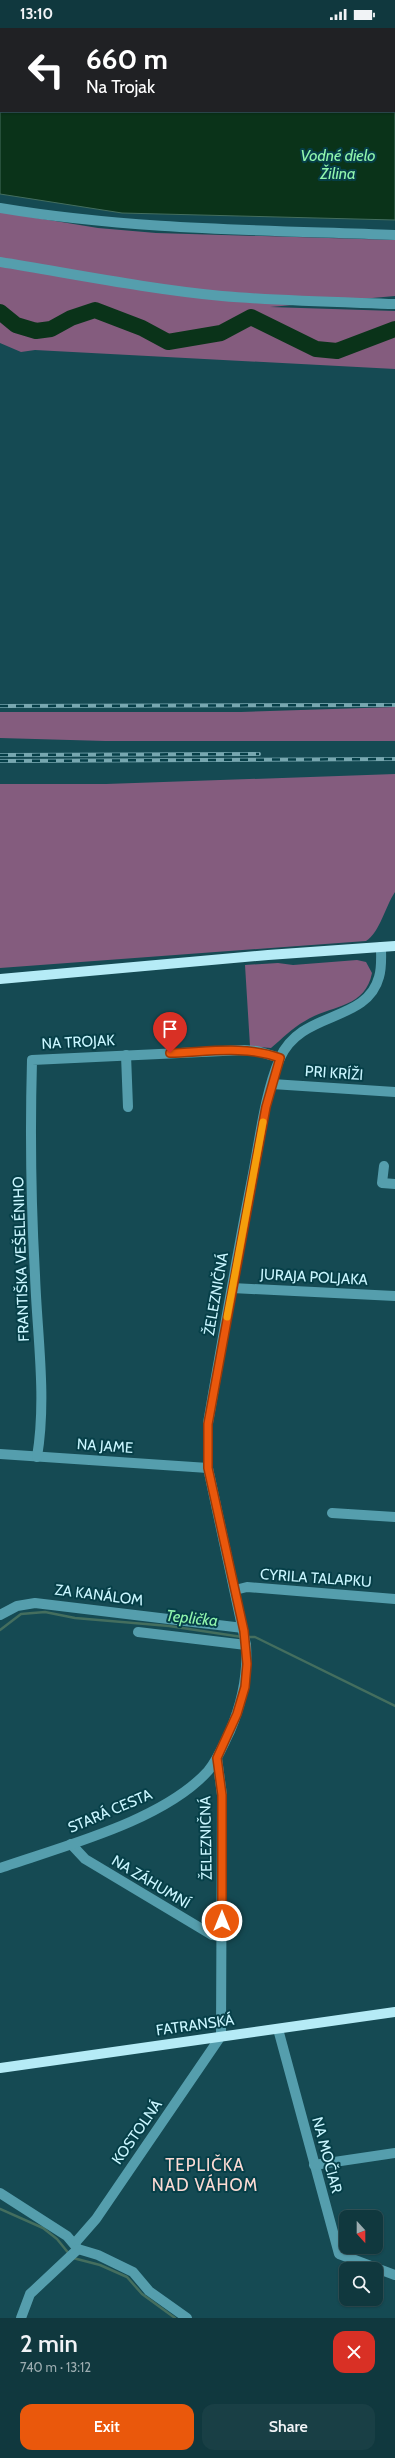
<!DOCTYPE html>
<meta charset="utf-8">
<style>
:root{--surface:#10383e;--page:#193f45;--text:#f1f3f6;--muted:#9cacb0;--line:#305258;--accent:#ea580c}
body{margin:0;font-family:Cabin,sans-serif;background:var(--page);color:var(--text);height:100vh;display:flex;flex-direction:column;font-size:15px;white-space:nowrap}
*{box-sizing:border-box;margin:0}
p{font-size:13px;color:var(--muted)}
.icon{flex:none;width:22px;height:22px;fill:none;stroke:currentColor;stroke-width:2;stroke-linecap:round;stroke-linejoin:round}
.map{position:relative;height:2290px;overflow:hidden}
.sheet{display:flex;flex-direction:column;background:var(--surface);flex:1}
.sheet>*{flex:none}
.hud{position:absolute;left:0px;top:0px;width:395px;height:84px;box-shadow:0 1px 3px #0004,0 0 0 1px var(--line);background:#202124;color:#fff;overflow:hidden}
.needle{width:26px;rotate:159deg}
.tools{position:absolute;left:339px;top:2182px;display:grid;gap:8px}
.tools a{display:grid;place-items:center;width:44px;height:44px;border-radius:8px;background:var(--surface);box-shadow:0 1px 3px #0004,0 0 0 1px var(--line);font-size:20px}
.pin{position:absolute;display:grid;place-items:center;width:34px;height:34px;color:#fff;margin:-41px -17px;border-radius:50% 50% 50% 0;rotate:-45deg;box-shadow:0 0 4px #0007}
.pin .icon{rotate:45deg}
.me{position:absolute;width:44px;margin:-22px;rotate:0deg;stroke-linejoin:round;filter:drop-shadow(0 0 3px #0008)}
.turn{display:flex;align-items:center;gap:14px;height:84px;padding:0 20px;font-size:18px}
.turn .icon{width:52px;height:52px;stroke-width:2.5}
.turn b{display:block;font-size:28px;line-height:34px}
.round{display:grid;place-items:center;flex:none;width:42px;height:42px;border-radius:12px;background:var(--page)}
.head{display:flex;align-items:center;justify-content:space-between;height:68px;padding:0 20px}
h1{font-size:24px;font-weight:600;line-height:30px}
.cta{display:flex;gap:8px;margin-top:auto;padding:8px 20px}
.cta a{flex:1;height:46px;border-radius:12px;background:var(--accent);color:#fff;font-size:16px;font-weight:600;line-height:46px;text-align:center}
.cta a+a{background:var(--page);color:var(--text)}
.status{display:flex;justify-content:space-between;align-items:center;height:28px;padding:0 20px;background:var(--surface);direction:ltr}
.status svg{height:11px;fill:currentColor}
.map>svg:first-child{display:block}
.green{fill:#845c7e}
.water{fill:#0a3319;stroke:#446e5e;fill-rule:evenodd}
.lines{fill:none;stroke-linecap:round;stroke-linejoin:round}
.stream{stroke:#446e5e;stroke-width:2.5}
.river{stroke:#0a3319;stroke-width:16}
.minor{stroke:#559ead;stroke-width:10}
.major{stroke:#b5ebf6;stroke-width:10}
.rail-casing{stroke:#77a7b0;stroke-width:4}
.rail{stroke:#063f48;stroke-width:2.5;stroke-dasharray:8;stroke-linecap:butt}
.route-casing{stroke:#983908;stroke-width:10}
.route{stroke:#ea580c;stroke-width:7}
.slow{stroke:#f59e0b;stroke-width:7}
.labels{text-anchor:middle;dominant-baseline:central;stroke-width:4;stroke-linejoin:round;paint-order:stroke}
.street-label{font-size:15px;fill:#caf6ff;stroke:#063f48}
.water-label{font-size:16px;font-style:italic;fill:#91f6ad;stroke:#063f48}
.quarter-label{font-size:17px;letter-spacing:1px;fill:#fddbd4;stroke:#063f48}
</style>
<div class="status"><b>13:10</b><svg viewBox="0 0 49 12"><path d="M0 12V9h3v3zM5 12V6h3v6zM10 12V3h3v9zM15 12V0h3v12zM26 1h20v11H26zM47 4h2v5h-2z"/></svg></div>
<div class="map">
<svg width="395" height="2290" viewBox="0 0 395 2290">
<rect width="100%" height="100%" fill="#154a53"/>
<!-- green -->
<g class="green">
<path d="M0 184 98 200 156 205 395 212V268L270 279 395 283V341L35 322 21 324 0 315Z"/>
<path d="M395 679V713H105L0 710V684H241Z"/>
<path d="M395 746V864C385 879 380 904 366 913L0 940V756H106Z"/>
<path d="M357 932 366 934 372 945C365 981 330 977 305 993 292 1000 282 1011 271 1020L250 1018 245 937 278 935 293 937Z"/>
</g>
<!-- water -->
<path class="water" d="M0 0H395V192L122 185 0 166ZM1 1H394V83H1Z"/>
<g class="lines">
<!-- stream -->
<g class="stream">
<path d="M0 1602 21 1586 45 1584 75 1590 169 1598 242 1609"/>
<path d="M247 1609H255L395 1678"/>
<path d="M0 2181 43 2200 57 2211 70 2227"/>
<path d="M73 2230 100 2237 127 2249 142 2266 175 2290"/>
</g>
<!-- river -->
<path class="river" d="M0 284 16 297 36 303 51 301 71 290 95 282 142 300 168 314 221 305 251 289 316 321 337 323 395 301"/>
<!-- minor -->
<g class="minor">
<path d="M0 180C131 202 263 202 395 207"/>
<path d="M0 234C74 246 148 261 222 268 280 273 337 274 395 276"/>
<path d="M126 1027 128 1079"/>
<path d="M272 1056 395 1064"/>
<path d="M384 1138 382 1155 395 1156"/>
<path d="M232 1260 395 1268"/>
<path d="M0 1426 208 1440"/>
<path d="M37 1429C47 1369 37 1307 35 1247 31 1176 30 1103 32 1032L244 1022 257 1023 280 1030"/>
<path d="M332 1485 395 1489"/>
<path d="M235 1562 247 1559 395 1571"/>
<path d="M0 1587 17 1578 35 1575 243 1600"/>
<path d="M138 1604 246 1617"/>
<path d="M71 1816 85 1831 212 1907 222 1908"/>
<path d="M0 1840C63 1818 163 1793 208 1743 218 1731 223 1717 230 1703 242 1675 248 1648 246 1617L208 1440V1395C222 1314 236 1232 252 1151 260 1111 264 1068 280 1030 301 982 367 995 379 949 382 940 381 928 381 919"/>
<path d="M278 2001 339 2226 395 2247"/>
<path d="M314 2137 395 2125"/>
<path d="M0 2165 67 2208 78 2221 98 2227 133 2244 149 2263 187 2290"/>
<path d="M75 2215 96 2191 221 2008 222 1767 217 1730"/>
<path d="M21 2290 30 2266 78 2221"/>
</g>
<!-- major -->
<g class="major">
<path d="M0 951 268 927 395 918"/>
<path d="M0 2040 395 1984"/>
</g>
<defs>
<g id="rail">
<path d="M0 678 395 677"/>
<path d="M0 727 259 726"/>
<path d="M0 733 395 731"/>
</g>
</defs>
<!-- rail casing -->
<use href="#rail" class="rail-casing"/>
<!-- rail -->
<use href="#rail" class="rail"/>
</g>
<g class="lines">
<defs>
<path id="route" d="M170 1025C207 1024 245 1017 280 1030L266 1079 208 1396V1440L244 1603 247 1636 245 1659 237 1686 217 1730 222 1767V1893"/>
</defs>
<!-- route casing -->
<use href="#route" class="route-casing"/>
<!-- route -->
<use href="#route" class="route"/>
<!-- slow -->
<path class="slow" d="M227 1289 263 1094"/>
</g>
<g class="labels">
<!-- street labels -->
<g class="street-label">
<text transform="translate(78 1014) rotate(-3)">NA TROJAK</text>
<text transform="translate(334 1045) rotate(4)">PRI KRÍŽI</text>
<text transform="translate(21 1231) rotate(-92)">FRANTIŠKA VEŠELÉNIHO</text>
<text transform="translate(314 1249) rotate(3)">JURAJA POLJAKA</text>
<text transform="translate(216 1266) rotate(-80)">ŽELEZNIČNÁ</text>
<text transform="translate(105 1418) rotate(4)">NA JAME</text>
<text transform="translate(316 1550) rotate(4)">CYRILA TALAPKU</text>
<text transform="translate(99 1567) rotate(7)">ZA KANÁLOM</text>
<text transform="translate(110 1783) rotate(-23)">STARÁ CESTA</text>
<text transform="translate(206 1810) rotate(-91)">ŽELEZNIČNÁ</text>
<text transform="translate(151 1854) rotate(31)">NA ZÁHUMNÍ</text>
<text transform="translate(195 1997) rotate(-8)">FATRANSKÁ</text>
<text transform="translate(137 2104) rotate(-55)">KOSTOLNÁ</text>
<text transform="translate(327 2127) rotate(75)">NA MOČIAR</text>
</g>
<!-- water labels -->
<g class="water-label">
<text x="338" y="127">Vodné dielo<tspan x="338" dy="18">Žilina</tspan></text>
<text transform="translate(192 1590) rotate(6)">Teplička</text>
</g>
<!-- quarter labels -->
<g class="quarter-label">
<text x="205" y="2137">TEPLIČKA<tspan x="205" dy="20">NAD VÁHOM</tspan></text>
</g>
</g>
</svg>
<div class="tools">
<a><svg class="needle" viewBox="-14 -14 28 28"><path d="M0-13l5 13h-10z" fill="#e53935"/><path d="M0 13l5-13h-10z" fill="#9cacb0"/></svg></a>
<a><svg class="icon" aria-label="search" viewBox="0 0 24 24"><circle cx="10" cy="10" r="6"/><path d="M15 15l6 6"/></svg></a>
</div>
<div class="pin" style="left:170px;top:1025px;background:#d93025"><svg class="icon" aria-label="arrive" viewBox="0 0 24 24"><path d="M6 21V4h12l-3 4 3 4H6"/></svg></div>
<svg class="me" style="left:222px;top:1893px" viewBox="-20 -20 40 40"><circle r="17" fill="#ea580c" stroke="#fff" stroke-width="3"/><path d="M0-11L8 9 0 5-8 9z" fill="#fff"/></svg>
<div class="hud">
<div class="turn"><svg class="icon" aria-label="left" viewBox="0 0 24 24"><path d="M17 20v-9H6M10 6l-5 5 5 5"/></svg><div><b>660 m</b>Na Trojak</div></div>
</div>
</div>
<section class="sheet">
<div class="head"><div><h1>2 min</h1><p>740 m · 13:12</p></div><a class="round" style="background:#d93025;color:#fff"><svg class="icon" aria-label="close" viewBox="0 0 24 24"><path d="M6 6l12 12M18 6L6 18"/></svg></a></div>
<div class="cta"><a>Exit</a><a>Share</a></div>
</section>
